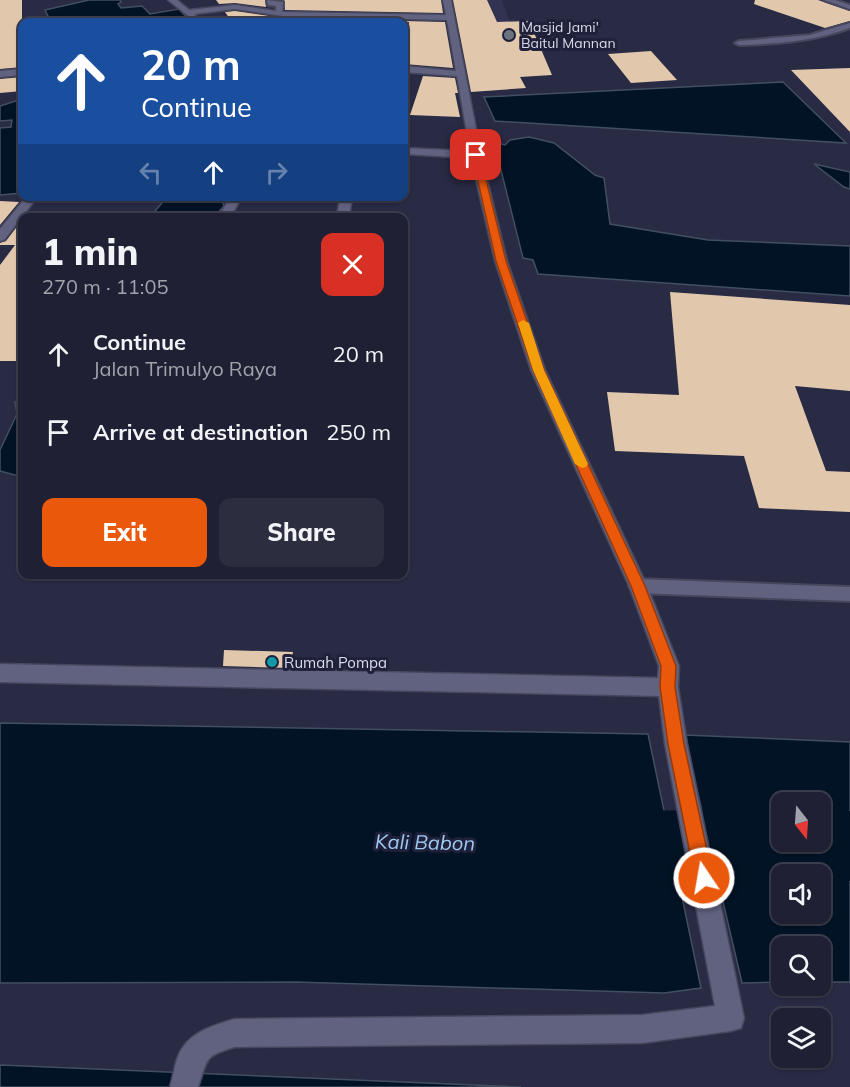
<!DOCTYPE html>
<meta charset="utf-8">
<style>
:root{--surface:#1f2033;--page:#2c2d3f;--text:#f1f3f6;--muted:#a1a3ac;--line:#3c3e4e;--accent:#ea580c}
body{margin:0;font-family:Mulish,sans-serif;background:var(--page);color:var(--text);height:100vh;display:flex;flex-direction:column;font-size:22px;white-space:nowrap}
*{box-sizing:border-box;margin:0}
p{font-size:20px;color:var(--muted)}
.icon{flex:none;width:33px;height:33px;fill:none;stroke:currentColor;stroke-width:2;stroke-linecap:round;stroke-linejoin:round}
.map{position:relative;flex:1;overflow:hidden}
.details{position:absolute;left:18px;top:213px;width:390px;height:366px;display:flex;flex-direction:column;background:var(--surface);border-radius:12px;box-shadow:0 2px 4px #0004,0 0 0 2px var(--line)}
.details>*{flex:none}
.top-card{position:absolute;left:18px;top:18px;width:390px;height:183px;border-radius:12px;box-shadow:0 2px 4px #0004,0 0 0 2px var(--line);background:#1a4fa0;color:#fff;overflow:hidden}
.needle{width:39px;rotate:163deg}
.tools{position:absolute;left:771px;top:792px;display:grid;gap:12px}
.tools a{display:grid;place-items:center;width:60px;height:60px;border-radius:12px;background:var(--surface);box-shadow:0 2px 4px #0004,0 0 0 2px var(--line);font-size:30px}
.pin{position:absolute;display:grid;place-items:center;width:51px;height:51px;color:#fff;margin:-26px;border-radius:12px;box-shadow:0 3px 9px #0006}
.me{position:absolute;width:66px;margin:-33px;rotate:348deg;stroke-linejoin:round;filter:drop-shadow(0 0 4px #0008)}
.turn{display:flex;align-items:center;gap:21px;height:126px;padding:0 24px;font-size:27px}
.turn .icon{width:78px;height:78px;stroke-width:2.5}
.turn b{display:block;font-size:42px;line-height:51px}
.lanes{display:flex;align-items:center;height:57px;padding:0 24px;background:#0003;justify-content:center;gap:30px;direction:ltr}
.lanes .off{opacity:.35}
.round{display:grid;place-items:center;flex:none;width:63px;height:63px;border-radius:12px;background:var(--page)}
.head{display:flex;align-items:center;justify-content:space-between;height:102px;padding:0 24px}
h1{font-size:36px;font-weight:800;line-height:45px}
.button{display:flex;gap:12px;margin-top:auto;padding:12px 24px}
.button a{flex:1;height:69px;border-radius:12px;background:var(--accent);color:#fff;font-size:24px;font-weight:800;line-height:69px;text-align:center}
.button a+a{background:var(--page);color:var(--text)}
ul{padding:0;list-style:none}
li{display:flex;align-items:center;gap:18px;height:78px;padding:0 24px}
li div{flex:1}
li b{display:block;font-size:22px}
li em{font-style:normal}
.map>svg:first-child{display:block}
.built{fill:#323353}
.water{fill:#011325;stroke:#424f61;stroke-width:1.5;fill-rule:evenodd}
.lines{fill:none;stroke-linecap:round;stroke-linejoin:round}
.river{fill:#011325;fill-rule:evenodd}
.building{fill:#e1c8ad}
.lane-casing{stroke:#46465c;stroke-width:4}
.street-casing{stroke:#46465c;stroke-width:3}
.lane{fill:#606280;fill-rule:evenodd}
.street{fill:#606280;fill-rule:evenodd}
.route{fill:#ea580c;stroke:#983908;stroke-width:1.5}
.slow{fill:#f59e0b}
.worship-dot{fill:#6b7280;stroke:#1f2039;stroke-width:2}
.culture-dot{fill:#0f9aa8;stroke:#1f2039;stroke-width:2}
.labels{text-anchor:middle;dominant-baseline:central;stroke-width:6;stroke-linejoin:round;paint-order:stroke}
.far-poi-label{font-size:14px;fill:#d9dbec;stroke:#1f2039;text-anchor:start}
.poi-label{font-size:15px;fill:#d9dbec;stroke:#1f2039;text-anchor:start}
.near-water-label{font-size:20px;font-style:italic;fill:#9ecaf4;stroke:#1f2039}
</style>
<div class="map">
<svg width="850" height="1087" viewBox="0 0 850 1087">
<rect width="100%" height="100%" fill="#292a44"/>
<!-- built -->
<path class="built" d="M460 0H502L509 20 535 19 537 26 467 27Z"/>
<!-- water -->
<g class="water">
<path d="M89 0H120L121 2 118 4 121 8 142 6 150 14 179 9 189 20 181 22H51L45 10Z"/>
<path d="M783 82 846 143 495 121 484 97Z"/>
<path d="M22 99V193L0 195V128L11 127 12 120 0 121V106Z"/>
<path d="M529 137 554 143 595 175 604 178 610 224 708 240 850 246V296L538 274 533 260 523 258 494 142 505 145 510 140Z"/>
<path d="M814 164 850 172V189L844 187Z"/>
<path d="M167 197H194L222 201 224 206 214 217H150Z"/>
<path d="M22 399V477L0 471V450L17 414 15 402Z"/>
<path d="M0 723 648 734 701 988 664 993 295 982 0 983Z"/>
<path d="M684 735 850 742V982H821L820 946H782L781 982 742 983ZM782 802H820V842H782ZM782 874H820V914H782Z"/>
<path d="M0 1065 521 1087H0Z"/>
</g>
<g class="lines">
<!-- river -->
<path class="river" d="M598 810 782 811V842H820V811H850V881L820 880V874H782V880L598 878 574 868 564 844 574 820Z"/>
</g>
<!-- building -->
<g class="building">
<path d="M0 0H22V67L0 69Z"/>
<path d="M216 0H265L266 7 274 8 235 3 219 4Z"/>
<path d="M284 0H441L443 13 285 10Z"/>
<path d="M453 0H487L497 22 529 21 552 75 520 77 526 88 471 92Z"/>
<path d="M755 0H818L850 11V21L825 28 754 4Z"/>
<path d="M235 11 283 18 445 22 453 68 404 64 409 22H232L225 12Z"/>
<path d="M651 51 677 80 631 83 608 54Z"/>
<path d="M850 68V132L791 70Z"/>
<path d="M423 76 455 78 458 93H455L460 117 410 115Z"/>
<path d="M22 77V91L0 93V79Z"/>
<path d="M0 201 19 202 0 225Z"/>
<path d="M22 220V361H0V265L15 245H0V243L6 241Z"/>
<path d="M670 292 850 305V391L795 386 826 471 850 472V512L759 508 744 456 615 451 607 392 679 395Z"/>
<path d="M224 650 293 652 290 668 223 666Z"/>
</g>
<g class="lines">
<defs>
<g id="lane">
<path d="M267 0 283 2 282 15H276V6L268 5Z"/>
<path d="M824 0H835L850 5V9Z"/>
<path d="M850 23V28C814 41 777 44 739 45L735 43 739 41 810 35Z"/>
<path d="M638 579 850 587V601L638 593 632 591 629 586 632 581Z"/>
</g>
<g id="street">
<path d="M168 0H177L189 10 235 5 283 12 446 15 443 0H451L481 155 507 261 545 370 647 586 679 666 678 687 687 744 744 1018 741 1028 731 1031 642 1043 235 1047C203 1056 208 1059 198 1087H170C173 1078 174 1068 177 1059 186 1033 211 1026 235 1019L642 1015 715 1006 665 744 659 696 0 682V664L658 678 659 666 629 586 531 370 495 261 471 158 404 154V148L470 151 457 76 404 72V66L456 71 447 20 283 16 235 9 194 14 199 19 195 21Z"/>
<path d="M22 69V75L0 77V71Z"/>
<path d="M27 196H38L4 240 0 241V229Z"/>
<path d="M231 196H242L230 218H218Z"/>
<path d="M340 196H352L349 218H337Z"/>
</g>
</defs>
<!-- lane casing -->
<use href="#lane" class="lane-casing"/>
<!-- street casing -->
<use href="#street" class="street-casing"/>
<!-- lane -->
<use href="#lane" class="lane"/>
<!-- street -->
<use href="#street" class="street"/>
</g>
<!-- route -->
<path class="route" d="M476 153 480 155 506 261 544 370 645 586 676 666 675 687 684 744 713 878 710 885 704 887 697 885 695 878 668 744 660 687 661 666 631 586 533 370 496 261 472 155Z"/>
<!-- slow -->
<path class="slow" d="M523 320 529 323 544 370 588 464 586 467 582 468 575 464 533 370 518 323Z"/>
<!-- markers -->
<circle class="worship-dot" cx="509" cy="35" r="6"/>
<circle class="culture-dot" cx="272" cy="662" r="6"/>
<g class="labels">
<!-- far-poi labels -->
<g class="far-poi-label">
<text x="521" y="27">Masjid Jami'<tspan x="521" dy="16">Baitul Mannan</tspan></text>
</g>
<!-- poi labels -->
<g class="poi-label">
<text x="284" y="662">Rumah Pompa</text>
</g>
<!-- near-water labels -->
<g class="near-water-label">
<text transform="translate(425 842) rotate(1)">Kali Babon</text>
</g>
</g>
</svg>
<div class="tools">
<a><svg class="needle" viewBox="-14 -14 28 28"><path d="M0-13l5 13h-10z" fill="#e53935"/><path d="M0 13l5-13h-10z" fill="#a1a3ac"/></svg></a>
<a><svg class="icon" aria-label="sound" viewBox="0 0 24 24"><path d="M4 9h4l5-4v14l-5-4H4zM17 9q2 3 0 6"/></svg></a>
<a><svg class="icon" aria-label="search" viewBox="0 0 24 24"><circle cx="10" cy="10" r="6"/><path d="M15 15l6 6"/></svg></a>
<a><svg class="icon" aria-label="layers" viewBox="0 0 24 24"><path d="M12 4l9 5-9 5-9-5zM3 14l9 5 9-5"/></svg></a>
</div>
<div class="pin" style="left:476px;top:155px;background:#d93025"><svg class="icon" aria-label="arrive" viewBox="0 0 24 24"><path d="M6 21V4h12l-3 4 3 4H6"/></svg></div>
<svg class="me" style="left:704px;top:878px" viewBox="-20 -20 40 40"><circle r="17" fill="#ea580c" stroke="#fff" stroke-width="3"/><path d="M0-11L8 9 0 5-8 9z" fill="#fff"/></svg>
<div class="top-card">
<div class="turn"><svg class="icon" aria-label="ahead" viewBox="0 0 24 24"><path d="M12 20V5M6 11l6-6 6 6"/></svg><div><b>20 m</b>Continue</div></div>
<div class="lanes"><svg class="icon off" aria-label="left" viewBox="0 0 24 24"><path d="M17 20v-9H6M10 6l-5 5 5 5"/></svg><svg class="icon" aria-label="ahead" viewBox="0 0 24 24"><path d="M12 20V5M6 11l6-6 6 6"/></svg><svg class="icon off" aria-label="right" viewBox="0 0 24 24"><path d="M7 20v-9h11M14 6l5 5-5 5"/></svg></div>
</div>
<section class="details">
<div class="head"><div><h1>1 min</h1><p>270 m · 11:05</p></div><a class="round" style="background:#d93025;color:#fff"><svg class="icon" aria-label="close" viewBox="0 0 24 24"><path d="M6 6l12 12M18 6L6 18"/></svg></a></div>
<ul>
<li><svg class="icon" aria-label="ahead" viewBox="0 0 24 24"><path d="M12 20V5M6 11l6-6 6 6"/></svg><div><b>Continue</b><p>Jalan Trimulyo Raya</p></div><em>20 m</em></li>
<li><svg class="icon" aria-label="arrive" viewBox="0 0 24 24"><path d="M6 21V4h12l-3 4 3 4H6"/></svg><div><b>Arrive at destination</b></div><em>250 m</em></li>
</ul>
<div class="button"><a>Exit</a><a>Share</a></div>
</section>
</div>
